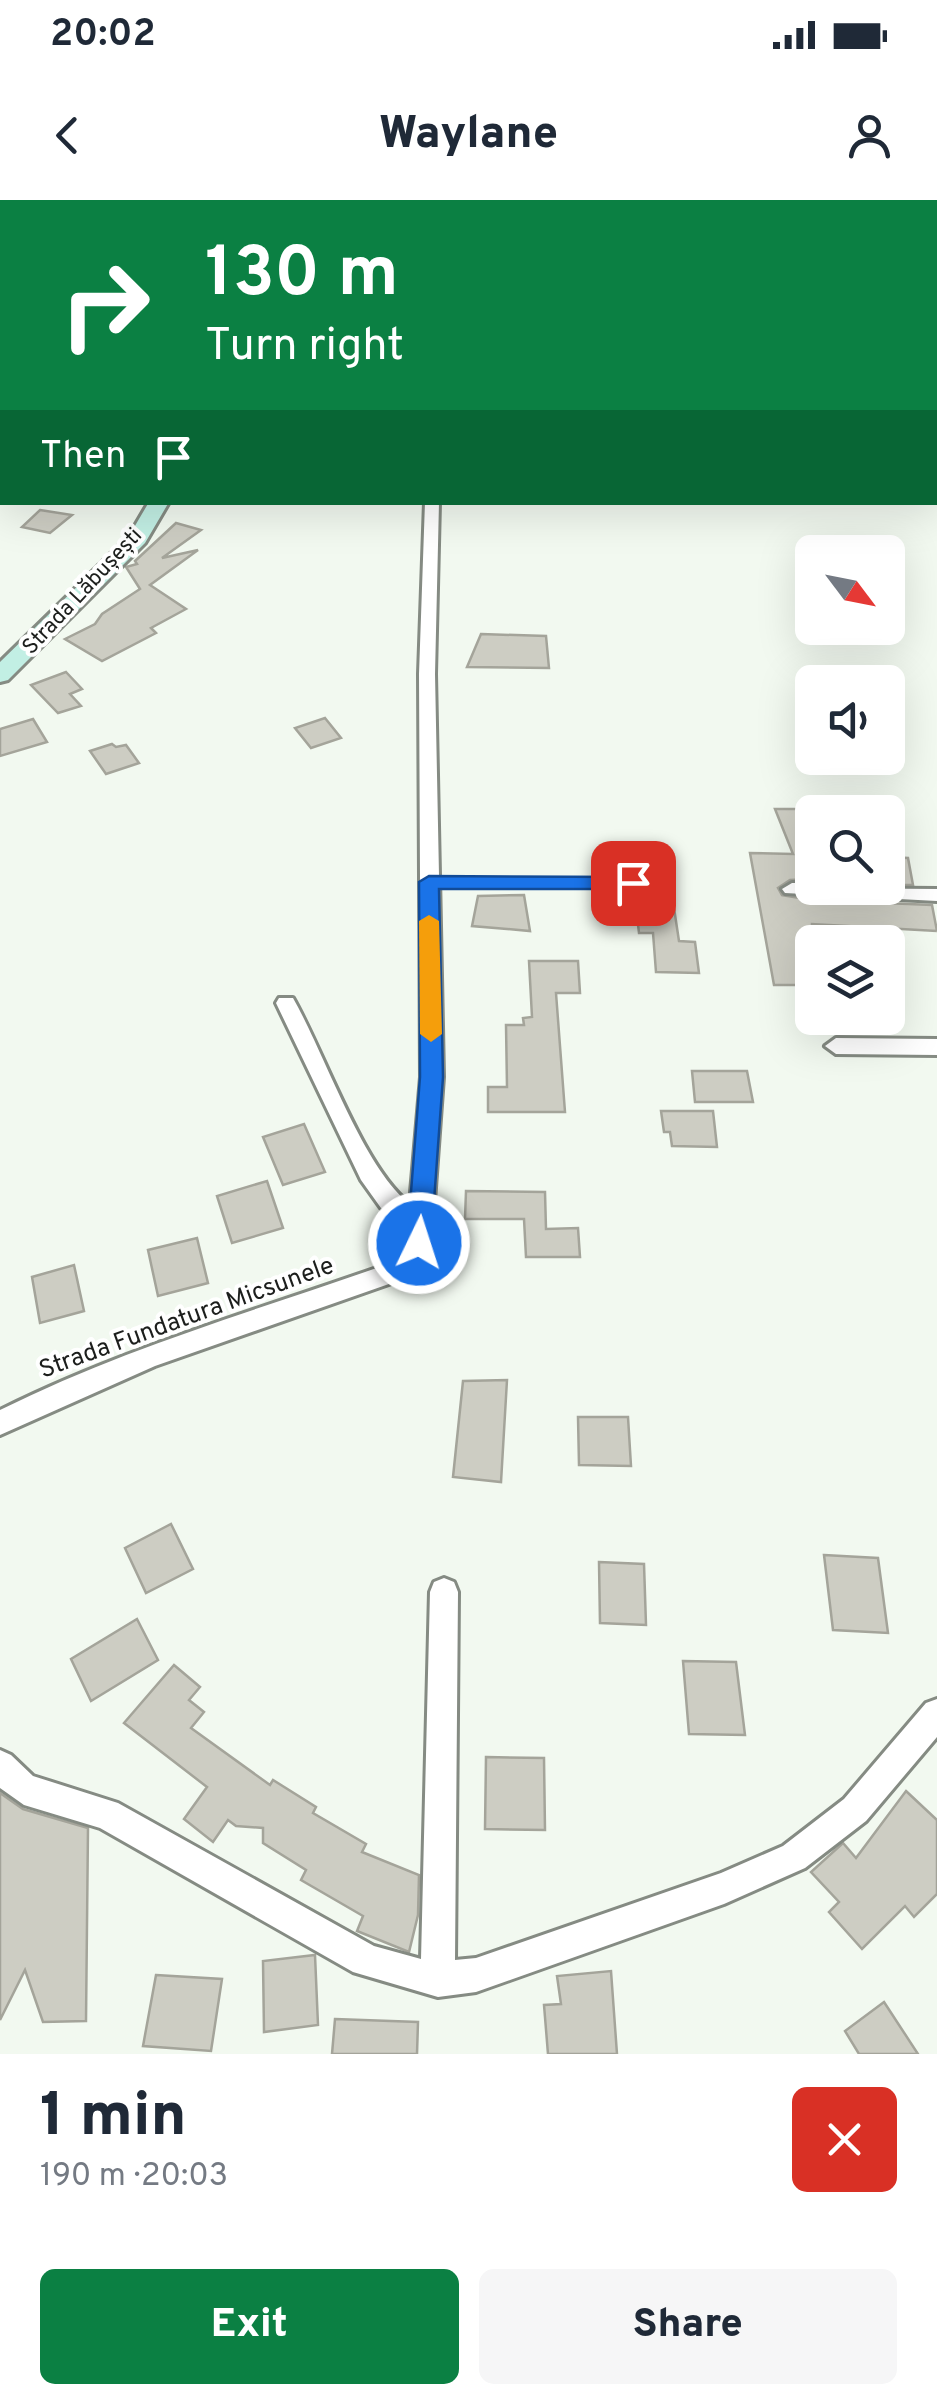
<!DOCTYPE html>
<meta charset="utf-8">
<style>
:root{--surface:#fff;--page:#f6f6f7;--text:#1f2937;--muted:#747a83;--accent:#0b8043}
body{margin:0;font-family:Overpass,sans-serif;background:var(--page);color:var(--text);height:100vh;display:flex;flex-direction:column;font-size:38px;white-space:nowrap}
*{box-sizing:border-box;margin:0}
p{font-size:32px;color:var(--muted)}
.icon{flex:none;width:55px;height:55px;fill:none;stroke:currentColor;stroke-width:2;stroke-linecap:round;stroke-linejoin:round}
.map{position:relative;height:1854px;overflow:hidden}
.panel{display:flex;flex-direction:column;background:var(--surface);flex:1}
.panel>*{flex:none}
.top-card{position:absolute;left:0px;top:0px;width:938px;height:305px;box-shadow:0 10px 40px #0002;background:#0b8043;color:#fff;overflow:hidden}
.needle{width:65px;rotate:122deg}
.controls{position:absolute;left:795px;top:335px;display:grid;gap:20px}
.controls a{display:grid;place-items:center;width:110px;height:110px;border-radius:15px;background:var(--surface);box-shadow:0 10px 40px #0002;font-size:50px}
.pin{position:absolute;display:grid;place-items:center;width:85px;height:85px;color:#fff;margin:-42px;border-radius:20px;box-shadow:0 5px 15px #0006}
.me{position:absolute;width:110px;margin:-55px;rotate:4deg;stroke-linejoin:round;filter:drop-shadow(0 0 8px #0008)}
.turn{display:flex;align-items:center;gap:35px;height:210px;padding:0 40px;font-size:45px}
.turn .icon{width:130px;height:130px;stroke-width:2.5}
.turn b{display:block;font-size:70px;line-height:85px}
.then{display:flex;align-items:center;height:95px;padding:0 40px;background:#0003;gap:20px;font-size:38px}
.round{display:grid;place-items:center;flex:none;width:105px;height:105px;border-radius:15px;background:var(--page)}
.head{display:flex;align-items:center;justify-content:space-between;height:170px;padding:0 40px}
h1{font-size:60px;font-weight:800;line-height:75px}
.action{display:flex;gap:20px;margin-top:auto;padding:20px 40px}
.action a{flex:1;height:115px;border-radius:15px;background:var(--accent);color:#fff;font-size:40px;font-weight:800;line-height:115px;text-align:center}
.action a+a{background:var(--page);color:var(--text)}
.status{display:flex;justify-content:space-between;align-items:center;height:70px;padding:0 50px;background:var(--surface);direction:ltr}
.status svg{height:28px;fill:currentColor}
header{display:flex;justify-content:space-between;align-items:center;height:130px;padding:0 40px;background:var(--surface);font-size:45px;font-weight:800}
.map>svg:first-child{display:block}
.building{fill:#cdcdc3;stroke:#a4a49a;stroke-width:2.5}
.lines{fill:none;stroke-linecap:round;stroke-linejoin:round}
.lane-casing{stroke:#858b83;stroke-width:12}
.street-casing{stroke:#858b83;stroke-width:6}
.secondary-casing{stroke:#858b83;stroke-width:6}
.path{stroke:#7d817c;stroke-width:2.5;stroke-dasharray:4 4;stroke-linecap:butt}
.lane{stroke:#fff;stroke-width:9}
.street{fill:#fff;fill-rule:evenodd}
.secondary{fill:#c2efe4;fill-rule:evenodd}
.route{fill:#1a73e8;stroke:#114b97;stroke-width:2.5}
.slow{fill:#f59e0b}
.labels{text-anchor:middle;dominant-baseline:central;stroke-width:8;stroke-linejoin:round;paint-order:stroke}
.far-street-label{font-size:22px;fill:#1c1e1c;stroke:#fff}
.street-label{font-size:25px;fill:#1c1e1c;stroke:#fff}
</style>
<div class="status"><b>20:02</b><svg viewBox="0 0 49 12"><path d="M0 12V9h3v3zM5 12V6h3v6zM10 12V3h3v9zM15 12V0h3v12zM26 1h20v11H26zM47 4h2v5h-2z"/></svg></div>
<header><svg class="icon" aria-label="back" viewBox="0 0 24 24"><path d="M15 5l-7 7 7 7"/></svg>Waylane<svg class="icon" aria-label="person" viewBox="0 0 24 24"><circle cx="12" cy="8" r="4"/><path d="M4 21q1-7 8-7t8 7"/></svg></header>
<div class="map">
<svg width="937" height="1854" viewBox="0 0 937 1854">
<rect width="100%" height="100%" fill="#f2f9f0"/>
<!-- building -->
<g class="building">
<path d="M40 310 72 315 50 333 22 327Z"/>
<path d="M176 323 201 330 162 358 198 350 150 385 186 409 151 428 156 433 102 461 65 439 95 424 102 414 140 389 126 367 137 364 135 361Z"/>
<path d="M481 434 546 436 549 468 467 467Z"/>
<path d="M66 472 82 489 70 494 81 506 58 513 31 485Z"/>
<path d="M325 518 341 538 311 548 295 528Z"/>
<path d="M33 519 47 542 0 556V529Z"/>
<path d="M112 544 116 547 126 545 139 563 106 574 90 551Z"/>
<path d="M775 609H812V679L790 680 778 688 782 695 812 700 932 705 937 731 812 724V741H806L812 785H774L750 653 793 654Z"/>
<path d="M888 657 908 658 913 685H888Z"/>
<path d="M524 695 530 731 472 726 478 696Z"/>
<path d="M636 708H674L679 741 695 742 699 773 656 772 653 733H639Z"/>
<path d="M529 761H578L580 793H556L565 912H488V887H507L506 825H524L523 818 532 817Z"/>
<path d="M692 871H747L753 902H695Z"/>
<path d="M661 911H713L717 947 672 946 670 932H664Z"/>
<path d="M304 924 325 972 283 985 263 937Z"/>
<path d="M267 981 283 1028 232 1043 217 996Z"/>
<path d="M466 991 545 992 546 1029 578 1028 580 1057H526L524 1019H465Z"/>
<path d="M197 1038 208 1083 158 1096 148 1050Z"/>
<path d="M74 1065 84 1111 40 1123 32 1077Z"/>
<path d="M507 1180 501 1282 453 1277 463 1181Z"/>
<path d="M578 1217H628L631 1266 579 1265Z"/>
<path d="M171 1324 193 1369 146 1393 125 1348Z"/>
<path d="M824 1355 878 1358 888 1433 833 1430Z"/>
<path d="M599 1362 644 1364 646 1425 600 1423Z"/>
<path d="M137 1419 158 1460 91 1501 71 1459Z"/>
<path d="M683 1461 736 1462 745 1535 689 1534Z"/>
<path d="M174 1465 200 1487 189 1500 204 1512 191 1528 270 1585 273 1580 316 1607 313 1613 366 1644 362 1652 419 1675 418 1715 409 1752 357 1731 363 1716 301 1680 306 1670 263 1643V1628L236 1626 228 1620 213 1642 184 1619 207 1587 124 1523Z"/>
<path d="M486 1557 544 1558 545 1630 485 1629Z"/>
<path d="M906 1591 937 1620V1694L914 1717 905 1706 862 1749 829 1712 839 1702 811 1672 843 1643 856 1658Z"/>
<path d="M0 1593 23 1609 88 1628 86 1821 43 1822 25 1770 0 1820Z"/>
<path d="M315 1755 318 1825 264 1832 263 1761Z"/>
<path d="M611 1771 617 1854H548L544 1805 561 1804 557 1776Z"/>
<path d="M156 1775 222 1779 211 1851 143 1846Z"/>
<path d="M884 1802 918 1854H859L845 1831Z"/>
<path d="M335 1819 418 1822 417 1854H332Z"/>
</g>
<g class="lines">
<defs>
<path id="lane" d="M429 682 633 683"/>
<g id="street">
<path d="M116 0H132L133 2H119Z"/>
<path d="M0 144 2 145V152H0Z"/>
<rect x="935" y="170" width="2" height="8"/>
<path d="M425 302H439L435 474 443 877 431 1043 421 1066 406 1078 155 1166 0 1235V1210C124 1148 258 1110 388 1064L403 1052 408 1029 381 1008 361 980 276 803 279 798H293C325 854 363 968 410 1004L421 877 419 474Z"/>
<path d="M792 683H812V688L937 689V701L785 693 782 689Z"/>
<path d="M836 838 937 839V855L836 854 825 846Z"/>
<path d="M444 1378 454 1382 458 1392 455 1760 476 1758 721 1673 783 1646 844 1599 926 1503 937 1499V1537L866 1621 805 1668 724 1704 476 1792 438 1797 353 1772 100 1628 24 1605 0 1588V1550L11 1555 33 1576 118 1603 374 1746 421 1759 430 1392 434 1382Z"/>
</g>
<path id="secondary" d="M149 302H169L145 343 8 480 0 482V462L129 336Z"/>
</defs>
<!-- lane casing -->
<use href="#lane" class="lane-casing"/>
<!-- street casing -->
<use href="#street" class="street-casing"/>
<!-- secondary casing -->
<use href="#secondary" class="secondary-casing"/>
<!-- path -->
<path class="path" d="M434 2 442 0"/>
<!-- lane -->
<use href="#lane" class="lane"/>
<!-- street -->
<use href="#street" class="street"/>
<!-- secondary -->
<use href="#secondary" class="secondary"/>
</g>
<!-- route -->
<path class="route" d="M429 676 633 677 642 683 633 689H439L443 877 431 1043 427 1050H410L407 1043 420 877 419 682Z"/>
<!-- slow -->
<path class="slow" d="M429 715 439 721 442 834 431 842 420 834 419 721Z"/>
<g class="labels">
<!-- far-street labels -->
<g class="far-street-label">
<text transform="translate(83 392) rotate(-47)">Strada Lăbușești</text>
</g>
<!-- street labels -->
<g class="street-label">
<text transform="translate(187 1119) rotate(-20)">Strada Fundatura Micsunele</text>
</g>
</g>
</svg>
<div class="controls">
<a><svg class="needle" viewBox="-14 -14 28 28"><path d="M0-13l5 13h-10z" fill="#e53935"/><path d="M0 13l5-13h-10z" fill="#747a83"/></svg></a>
<a><svg class="icon" aria-label="sound" viewBox="0 0 24 24"><path d="M4 9h4l5-4v14l-5-4H4zM17 9q2 3 0 6"/></svg></a>
<a><svg class="icon" aria-label="search" viewBox="0 0 24 24"><circle cx="10" cy="10" r="6"/><path d="M15 15l6 6"/></svg></a>
<a><svg class="icon" aria-label="layers" viewBox="0 0 24 24"><path d="M12 4l9 5-9 5-9-5zM3 14l9 5 9-5"/></svg></a>
</div>
<div class="pin" style="left:633px;top:683px;background:#d93025"><svg class="icon" aria-label="arrive" viewBox="0 0 24 24"><path d="M6 21V4h12l-3 4 3 4H6"/></svg></div>
<svg class="me" style="left:419px;top:1043px" viewBox="-20 -20 40 40"><circle r="17" fill="#1a73e8" stroke="#fff" stroke-width="3"/><path d="M0-11L8 9 0 5-8 9z" fill="#fff"/></svg>
<div class="top-card">
<div class="turn"><svg class="icon" aria-label="right" viewBox="0 0 24 24"><path d="M7 20v-9h11M14 6l5 5-5 5"/></svg><div><b>130 m</b>Turn right</div></div>
<div class="then">Then<svg class="icon" aria-label="arrive" viewBox="0 0 24 24"><path d="M6 21V4h12l-3 4 3 4H6"/></svg></div>
</div>
</div>
<section class="panel">
<div class="head"><div><h1>1 min</h1><p>190 m · 20:03</p></div><a class="round" style="background:#d93025;color:#fff"><svg class="icon" aria-label="close" viewBox="0 0 24 24"><path d="M6 6l12 12M18 6L6 18"/></svg></a></div>
<div class="action"><a>Exit</a><a>Share</a></div>
</section>
